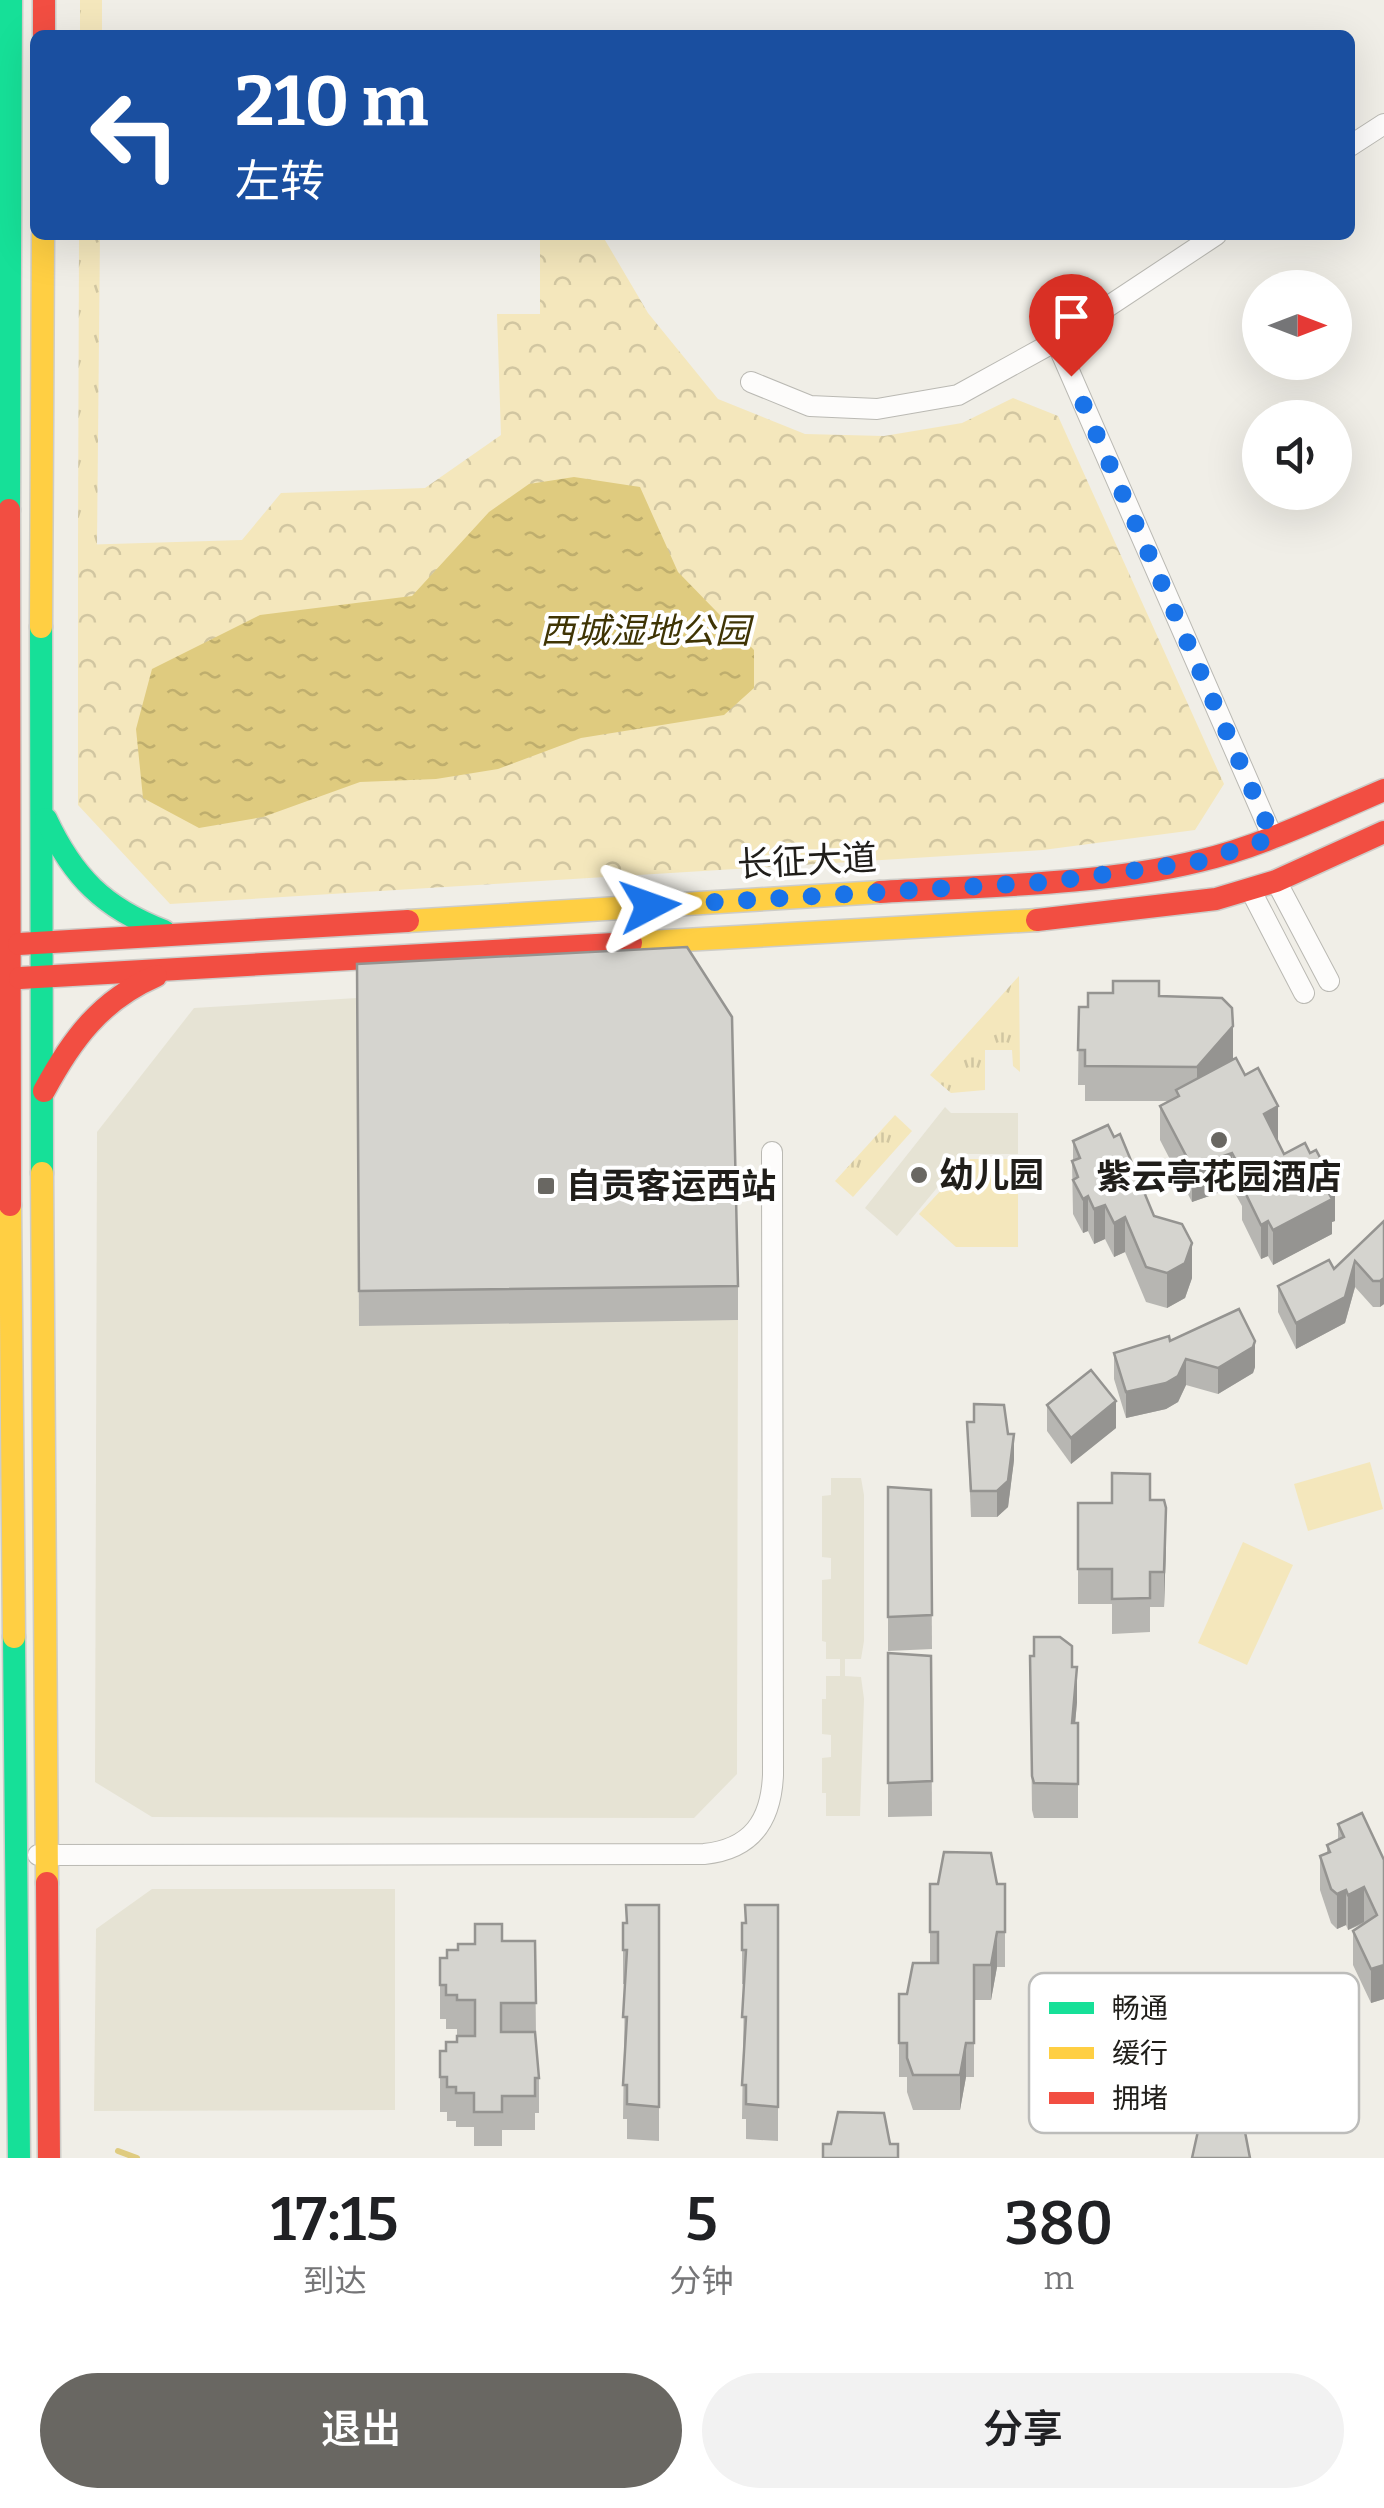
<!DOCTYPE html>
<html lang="zh">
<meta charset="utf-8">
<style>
:root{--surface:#fff;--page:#f2f2f2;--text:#202124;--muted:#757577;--accent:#696762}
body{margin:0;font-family:Bitter,"Noto Sans SC",serif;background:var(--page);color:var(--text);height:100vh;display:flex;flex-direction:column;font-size:38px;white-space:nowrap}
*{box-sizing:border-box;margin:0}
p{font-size:32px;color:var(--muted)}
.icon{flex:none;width:55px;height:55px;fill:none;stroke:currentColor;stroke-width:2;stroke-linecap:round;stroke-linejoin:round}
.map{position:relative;height:2158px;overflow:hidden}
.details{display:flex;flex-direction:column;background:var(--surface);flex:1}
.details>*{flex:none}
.top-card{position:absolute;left:30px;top:30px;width:1325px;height:210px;border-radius:15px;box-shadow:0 10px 40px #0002;background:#1a4fa0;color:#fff;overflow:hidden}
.needle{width:65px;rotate:90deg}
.fabs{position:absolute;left:1242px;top:270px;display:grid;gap:20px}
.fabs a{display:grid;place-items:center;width:110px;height:110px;border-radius:50%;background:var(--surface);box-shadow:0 10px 40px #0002;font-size:50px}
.pin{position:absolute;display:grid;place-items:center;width:85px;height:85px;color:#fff;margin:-102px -42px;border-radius:50% 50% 50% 0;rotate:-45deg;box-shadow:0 0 10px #0007}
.pin .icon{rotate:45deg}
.me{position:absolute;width:110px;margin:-55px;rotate:86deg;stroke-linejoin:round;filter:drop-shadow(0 0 8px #0008)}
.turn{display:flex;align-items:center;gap:35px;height:210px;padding:0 40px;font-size:45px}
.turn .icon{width:130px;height:130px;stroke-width:2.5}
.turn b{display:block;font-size:70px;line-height:85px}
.eta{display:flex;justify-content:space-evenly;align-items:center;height:170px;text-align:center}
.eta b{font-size:60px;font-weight:600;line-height:70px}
.cta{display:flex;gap:20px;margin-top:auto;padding:20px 40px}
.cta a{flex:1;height:115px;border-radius:60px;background:var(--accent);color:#fff;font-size:40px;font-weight:600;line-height:115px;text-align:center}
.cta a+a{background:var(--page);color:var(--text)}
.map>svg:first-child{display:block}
.built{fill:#e6e3d4}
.grass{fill:url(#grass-tufts)}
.park{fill:url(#park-crowns)}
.pitch{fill:#f4e7bc}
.water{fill:url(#water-ripples)}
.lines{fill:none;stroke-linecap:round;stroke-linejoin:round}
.stream{stroke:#dfcb7f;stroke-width:6}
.street-casing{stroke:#bab9b3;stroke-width:22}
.fast-casing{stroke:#cdccc8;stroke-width:25}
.slow-casing{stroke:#cdccc8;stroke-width:25}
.jam-casing{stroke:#cdccc8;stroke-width:25}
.street{stroke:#fdfcfb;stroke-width:20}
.fast{stroke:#16e098;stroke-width:22}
.slow{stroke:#ffcf43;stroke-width:22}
.jam{stroke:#f24e42;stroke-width:22}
.wall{fill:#b7b6b2}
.shaded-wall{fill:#959491}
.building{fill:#d5d4cf;stroke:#959491;stroke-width:2.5}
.route{stroke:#1a73e8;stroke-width:18;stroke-dasharray:0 32.4}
.poi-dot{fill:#696762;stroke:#fff;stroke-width:4}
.labels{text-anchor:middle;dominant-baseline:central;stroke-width:8;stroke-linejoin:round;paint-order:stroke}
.park-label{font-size:35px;font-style:italic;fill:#3f3404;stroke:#fff}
.street-label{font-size:35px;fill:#201e1a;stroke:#fff}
.poi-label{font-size:35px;font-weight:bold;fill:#201e1a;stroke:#fff;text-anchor:start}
.key{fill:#fff;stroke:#bcbcba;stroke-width:2.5}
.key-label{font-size:28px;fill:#201e1a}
</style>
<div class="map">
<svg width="1384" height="2158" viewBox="0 0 1384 2158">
<defs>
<pattern id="grass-tufts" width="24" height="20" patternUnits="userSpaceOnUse" patternTransform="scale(2.5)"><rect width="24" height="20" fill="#f4e7bc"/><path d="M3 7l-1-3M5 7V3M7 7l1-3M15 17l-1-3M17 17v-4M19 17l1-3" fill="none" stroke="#d1c6a1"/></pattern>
<pattern id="park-crowns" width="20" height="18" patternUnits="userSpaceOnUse" patternTransform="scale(2.5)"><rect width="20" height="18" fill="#f4e7bc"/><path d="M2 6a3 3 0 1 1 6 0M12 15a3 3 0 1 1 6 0" fill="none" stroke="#d1c6a1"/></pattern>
<pattern id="water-ripples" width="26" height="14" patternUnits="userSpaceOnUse" patternTransform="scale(2.5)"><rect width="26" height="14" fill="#dfcb7f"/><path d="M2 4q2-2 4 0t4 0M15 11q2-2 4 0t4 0" fill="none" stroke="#bfae6d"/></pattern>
</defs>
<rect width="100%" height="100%" fill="#f0eee7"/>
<!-- built -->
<g class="built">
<path d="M357 998 738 1320 737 1774 694 1818 152 1817 95 1782 97 1132 194 1008Z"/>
<path d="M945 1107 951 1113H1018V1154H965L897 1236 865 1208Z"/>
<path d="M831 1478H861L864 1495V1641L861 1659H845V1676L861 1677 864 1699 860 1816H826V1793H822V1758L831 1757V1735L822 1734V1699H826V1676H840V1659H826V1642L822 1641V1580L831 1579V1558L822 1557V1496L831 1495Z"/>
<path d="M152 1889H395V2110L94 2111 96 1929Z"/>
</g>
<!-- grass -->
<g class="grass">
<rect x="80" y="0" width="22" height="35"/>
<path d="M79 235H100L97 545H78Z"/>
<path d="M1019 976 1020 1072 1013 1066 1012 1050H985V1090L951 1093 930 1075Z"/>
<path d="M895 1115 912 1131 853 1197 835 1181Z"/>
</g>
<!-- park -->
<path class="park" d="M540 235H602L648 313 718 399 805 434 884 436 962 423 1013 398 1058 416 1224 784 1195 830 1043 850 170 904 78 805V545L242 540 281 493 425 488 501 435 497 314H540Z"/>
<!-- pitch -->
<g class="pitch">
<path d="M970 1159H1018V1247H956L919 1214Z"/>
<path d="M1370 1462 1383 1509 1308 1531 1294 1484Z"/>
<path d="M1243 1542 1293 1565 1247 1665 1198 1643Z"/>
</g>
<!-- water -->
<path class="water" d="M574 477 640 487 678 572 754 650V688L724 715 581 738 498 769 436 779 360 782 263 817 199 828 143 798 136 729 152 669 260 615 412 596 489 512 529 484Z"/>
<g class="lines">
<!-- stream -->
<path class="stream" d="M118 2151 137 2158"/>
<defs>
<g id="street">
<path d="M1350 146 1384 124"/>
<path d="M1056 341 1273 838"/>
<path d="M751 382 810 406 877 409 958 395 1056 341 1216 235"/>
<path d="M1276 881 1329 981"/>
<path d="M1250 889 1304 993"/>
<path d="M38 1855 704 1854C752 1849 771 1821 773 1775L772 1152"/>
</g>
<g id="fast">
<path d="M9 510 11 0"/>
<path d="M41 627 42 1173"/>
<path d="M46 819C73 877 104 908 164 931"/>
<path d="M14 1637 19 2158"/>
</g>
<g id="slow">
<path d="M41 627 43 235"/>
<path d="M408 921 880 892"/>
<path d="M631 943 1037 920"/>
<path d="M42 1173 47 1883"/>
<path d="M10 1205 14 1637"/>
</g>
<g id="jam">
<path d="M44 0V35"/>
<path d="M9 510 10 1205"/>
<path d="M880 892C980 886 1102 885 1199 861 1263 846 1323 816 1384 790"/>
<path d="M1037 920 1216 899 1276 881 1384 832"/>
<path d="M19 944 408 921"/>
<path d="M20 978 631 943"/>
<path d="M44 1091C72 1039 101 1000 156 976"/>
<path d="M47 1883 49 2158"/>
</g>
</defs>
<!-- street casing -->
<use href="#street" class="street-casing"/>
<!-- fast casing -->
<use href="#fast" class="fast-casing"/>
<!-- slow casing -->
<use href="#slow" class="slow-casing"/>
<!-- jam casing -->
<use href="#jam" class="jam-casing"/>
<!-- street -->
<use href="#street" class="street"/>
<!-- fast -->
<use href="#fast" class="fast"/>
<!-- slow -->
<use href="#slow" class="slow"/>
<!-- jam -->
<use href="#jam" class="jam"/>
</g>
<!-- wall -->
<g class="wall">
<path d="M357 964 738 1286V1320L359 1326Z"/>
<path d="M1159 996 1232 1061 1284 1154 1335 1221 1332 1222V1234L1273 1265 1268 1256 1261 1259 1242 1220V1206L1232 1188 1192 1202 1160 1140V1106L1168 1101H1085V1085H1078L1079 1007H1088Z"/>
<path d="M1073 1141 1154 1216 1192 1278 1185 1298 1167 1308 1146 1302 1125 1252 1114 1257 1105 1239 1094 1244 1088 1231 1083 1233 1073 1214 1072 1161H1073Z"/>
<path d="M1384 1221V1304L1380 1307H1373L1355 1287 1345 1323 1296 1349 1278 1312V1286L1334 1269Z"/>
<path d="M1170 1341 1255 1367 1253 1373 1218 1394 1186 1385 1178 1402 1166 1409 1126 1418 1114 1379V1353Z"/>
<path d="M1047 1405 1116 1428 1071 1464 1047 1431Z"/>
<path d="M967 1422 1008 1434 1014 1460 1008 1507 997 1517H971Z"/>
<path d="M888 1487 931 1490 932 1649 888 1651Z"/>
<path d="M1150 1500 1166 1543 1164 1607H1150V1632L1112 1634V1604H1078V1503H1112Z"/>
<path d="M888 1653 931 1656 932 1816 888 1817Z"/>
<path d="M1030 1656 1072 1667 1077 1702 1075 1723H1078V1818H1034L1032 1810Z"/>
<path d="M1338 1824 1384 1860V1999L1371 2003 1353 1965V1931L1365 1923 1348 1930 1346 1925 1337 1929 1331 1923 1320 1890V1856L1327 1853V1845L1338 1840Z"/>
<path d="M930 1884H1005V1967H997L991 2000H974V2077H966L960 2110H913L907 2092V2077H899V1994H907L930 1963Z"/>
<path d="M659 1905V2141L627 2139V2119H623L625 1984H623V1923H626Z"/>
<path d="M778 1905V2141L746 2139V2119H742L744 1984H742V1923H745Z"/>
<path d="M502 1941H535L536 2037 539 2078V2113H535V2130H502V2146H474V2127H456V2121H447V2112H440V2051H446L457 2042V2029H446V2019H440V1958H447L458 1950 475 1944Z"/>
</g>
<!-- shaded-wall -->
<g class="shaded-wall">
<path d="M1233 1026V1060L1197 1101V1067Z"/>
<path d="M1278 1106V1141L1264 1114Z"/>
<path d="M1232 1153V1188L1192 1202V1167Z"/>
<path d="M1335 1186V1221L1332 1222V1234L1273 1265V1230L1327 1190Z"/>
<path d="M1088 1196V1231L1083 1233V1199Z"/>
<path d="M1105 1205V1239L1094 1244V1209Z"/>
<path d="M1125 1217V1252L1114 1257V1223Z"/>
<path d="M1268 1221V1256L1261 1259V1225Z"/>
<path d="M1192 1243V1278L1185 1298 1167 1308V1273Z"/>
<path d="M1355 1261V1287L1345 1323 1296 1349V1323Z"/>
<path d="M1384 1278V1304L1380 1307V1281Z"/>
<path d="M1255 1341V1367L1253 1373 1218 1394V1368Z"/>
<path d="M1186 1359V1385L1178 1402 1166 1409 1126 1418V1392Z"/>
<path d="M1116 1401V1428L1071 1464V1438Z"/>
<path d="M1014 1434V1460L1008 1507 997 1517V1491Z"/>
<path d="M1166 1508V1543L1164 1607V1572Z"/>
<path d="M1077 1667V1702L1072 1758V1723Z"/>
<path d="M1364 1887V1922L1348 1930V1895Z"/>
<path d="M1346 1890V1925L1337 1929V1894Z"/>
<path d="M997 1932V1967L991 2000V1965Z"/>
<path d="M1384 1965V1999L1371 2003V1969Z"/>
<path d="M966 2043V2077L960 2110V2075Z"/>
</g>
<!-- building -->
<g class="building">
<path d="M687 947 732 1017 738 1286 359 1291 357 964Z"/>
<path d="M1113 981H1159V996L1222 998 1232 1008 1233 1026 1197 1067 1085 1066V1050H1078L1079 1007H1088V993H1113Z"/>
<path d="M1236 1058 1245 1075 1258 1068 1278 1106 1264 1114 1284 1154 1305 1143 1310 1153 1316 1150 1335 1186 1327 1190 1332 1199 1273 1230 1268 1221 1261 1225 1242 1186 1248 1183 1232 1153 1192 1167 1160 1106 1179 1096 1176 1090Z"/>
<path d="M1108 1125 1114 1137 1120 1134 1154 1216 1182 1224 1192 1243 1185 1263 1167 1273 1146 1267 1125 1217 1114 1223 1105 1205 1094 1209 1088 1196 1083 1199 1073 1180 1078 1177 1072 1161 1080 1158 1073 1141Z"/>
<path d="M1384 1221V1278L1380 1281H1373L1355 1261 1345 1297 1296 1323 1278 1286 1329 1260 1334 1269Z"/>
<path d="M1239 1309 1255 1341 1253 1347 1218 1368 1186 1359 1178 1376 1166 1383 1126 1392 1114 1353 1169 1336 1170 1341Z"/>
<path d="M1091 1370 1116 1401 1071 1438 1047 1405Z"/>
<path d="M974 1404 1004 1405 1008 1434H1014L1008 1481 997 1491H971L967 1422H974Z"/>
<path d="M1112 1473 1150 1474V1500H1164L1166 1508 1164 1572H1150V1598L1112 1599V1569H1078V1503H1112Z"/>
<path d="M888 1487 931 1490 932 1615 888 1617Z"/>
<path d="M1034 1637H1060L1072 1646V1667H1077L1072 1723H1078V1784L1034 1783 1032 1776 1030 1656H1034Z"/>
<path d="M888 1653 931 1656 932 1781 888 1783Z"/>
<path d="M1362 1813 1384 1860V1965L1371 1969 1353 1931 1377 1915 1364 1887 1348 1895 1346 1890 1337 1894 1331 1889 1320 1856 1330 1852 1327 1845 1344 1837 1338 1824Z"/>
<path d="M944 1852 991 1853 997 1884H1005V1932H997L991 1965H974V2043H966L960 2075H913L907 2058V2043H899V1994H907L913 1963H938V1932H930V1884H938Z"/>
<path d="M626 1905H659V2107L627 2104V2085H623L627 2017H623L627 1950H623V1923H627Z"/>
<path d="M745 1905H778V2107L746 2104V2085H742L746 2017H742L746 1950H742V1923H746Z"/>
<path d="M475 1924H502V1941H535L536 2003H501V2032H535L539 2078H535V2096H502V2112H474V2093H456V2087H447V2077H440V2051H446V2042H457V2036H475V2000H457V1995H446V1985H440V1958H447V1950H458V1944H475Z"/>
<path d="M838 2112 884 2113 890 2144H898V2158H823V2144H831Z"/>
<path d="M1198 2131 1245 2132 1250 2158H1192Z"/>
</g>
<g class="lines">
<!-- route -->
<path class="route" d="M650 906 1048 882 1197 862 1273 838 1071 376"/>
</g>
<!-- markers -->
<g class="poi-dot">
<circle cx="1219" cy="1140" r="10"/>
<circle cx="919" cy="1175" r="10"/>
<rect x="536" y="1176" width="20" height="20" rx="5"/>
</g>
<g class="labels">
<!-- park labels -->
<g class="park-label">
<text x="645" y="631">西城湿地公园</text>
</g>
<!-- street labels -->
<g class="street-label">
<text transform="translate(807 861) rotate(-3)">长征大道</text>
</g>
<!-- poi labels -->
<g class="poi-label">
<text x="939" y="1175">幼儿园</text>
<text x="1219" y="1177" text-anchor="middle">紫云亭花园酒店</text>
<text x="566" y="1186">自贡客运西站</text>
</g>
</g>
<!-- legend -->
<rect x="1029" y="1973" width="330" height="160" rx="15" class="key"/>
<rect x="1049" y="2002" width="45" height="12" fill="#16e098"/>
<rect x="1049" y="2047" width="45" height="12" fill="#ffcf43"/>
<rect x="1049" y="2092" width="45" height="12" fill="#f24e42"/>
<g class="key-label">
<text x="1112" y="2018">畅通</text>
<text x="1112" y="2063">缓行</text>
<text x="1112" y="2108">拥堵</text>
</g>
</svg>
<div class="fabs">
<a><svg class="needle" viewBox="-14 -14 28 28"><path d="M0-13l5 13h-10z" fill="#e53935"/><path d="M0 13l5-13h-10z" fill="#757577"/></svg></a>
<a><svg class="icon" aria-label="sound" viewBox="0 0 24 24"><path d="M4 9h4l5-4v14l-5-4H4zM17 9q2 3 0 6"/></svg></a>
</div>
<div class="pin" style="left:1071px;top:376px;background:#d93025"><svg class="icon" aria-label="arrive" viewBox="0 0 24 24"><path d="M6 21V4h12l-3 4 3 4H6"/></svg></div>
<svg class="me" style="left:650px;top:906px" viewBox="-20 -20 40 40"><path d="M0-17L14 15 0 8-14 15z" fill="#1a73e8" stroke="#fff" stroke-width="4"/></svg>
<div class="top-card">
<div class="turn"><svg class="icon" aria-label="left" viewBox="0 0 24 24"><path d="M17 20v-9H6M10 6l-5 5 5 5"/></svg><div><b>210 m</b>左转</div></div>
</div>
</div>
<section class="details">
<div class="eta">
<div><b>17:15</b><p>到达</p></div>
<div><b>5</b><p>分钟</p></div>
<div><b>380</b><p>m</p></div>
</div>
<div class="cta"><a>退出</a><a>分享</a></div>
</section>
